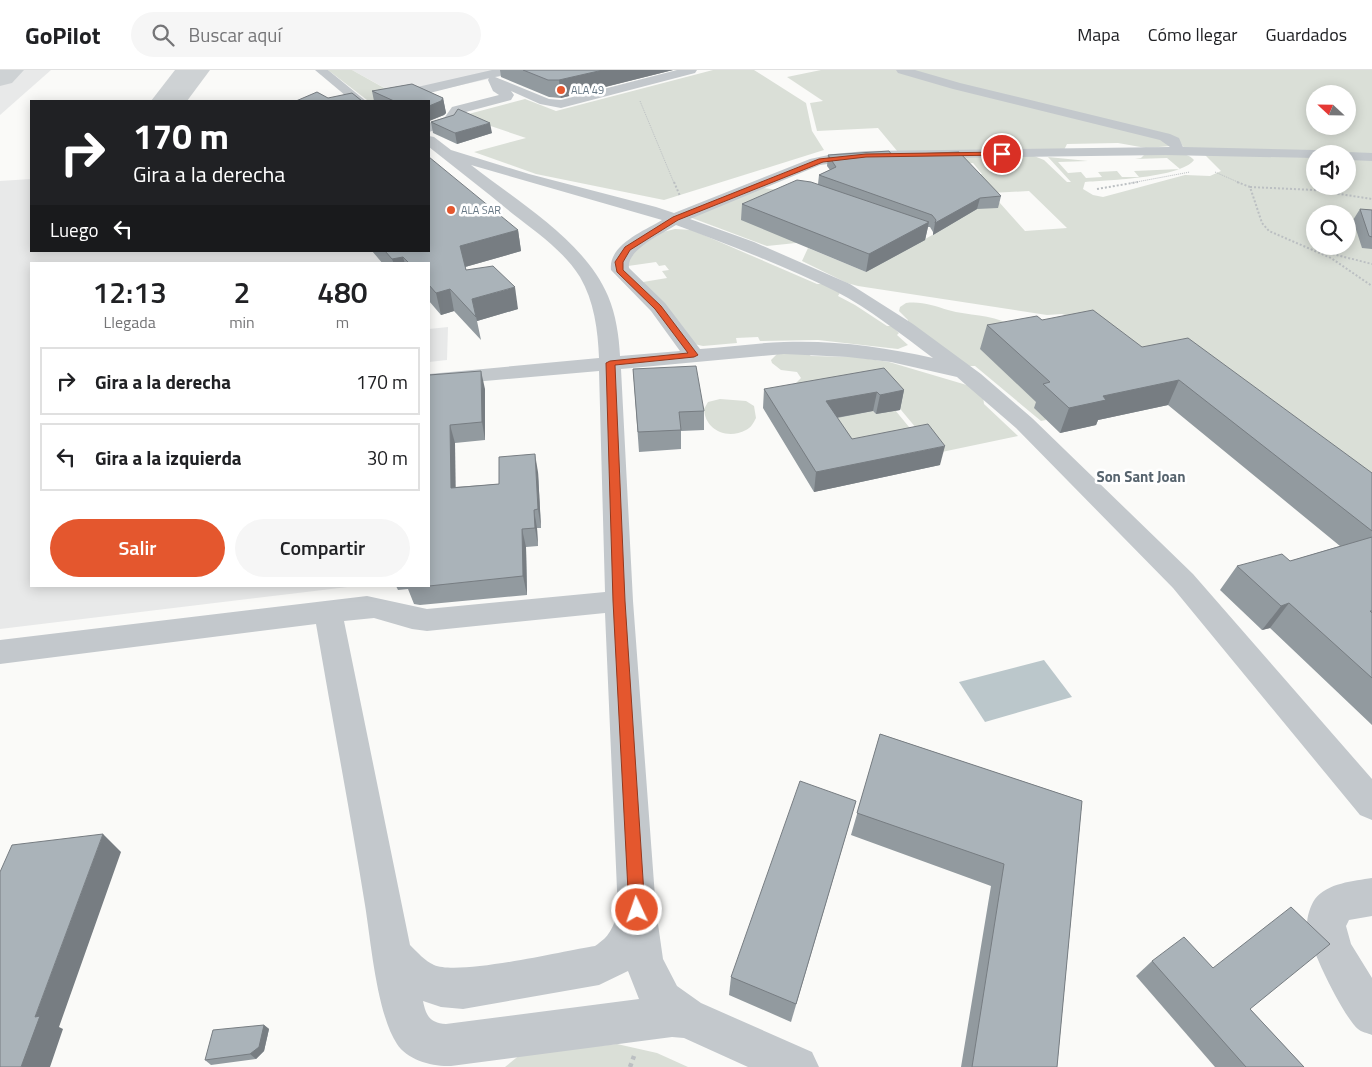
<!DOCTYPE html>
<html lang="es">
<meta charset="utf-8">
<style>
:root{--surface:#fff;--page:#f6f6f6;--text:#202124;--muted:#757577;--line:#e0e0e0;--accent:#e4572e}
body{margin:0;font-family:"Titillium Web",sans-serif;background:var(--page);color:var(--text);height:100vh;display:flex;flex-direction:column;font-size:19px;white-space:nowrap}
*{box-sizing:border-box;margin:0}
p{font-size:16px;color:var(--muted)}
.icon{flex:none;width:28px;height:28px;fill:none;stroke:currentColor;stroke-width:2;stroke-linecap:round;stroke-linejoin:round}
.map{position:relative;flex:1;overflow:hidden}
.side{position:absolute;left:30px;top:192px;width:400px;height:325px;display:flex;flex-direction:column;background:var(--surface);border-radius:0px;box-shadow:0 2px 12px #0003}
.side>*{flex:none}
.hud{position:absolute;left:30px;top:30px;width:400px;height:152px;border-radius:0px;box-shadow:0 2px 12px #0003;background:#202124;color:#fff;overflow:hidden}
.needle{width:32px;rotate:292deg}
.buttons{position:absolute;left:1306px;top:15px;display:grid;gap:10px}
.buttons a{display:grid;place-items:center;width:50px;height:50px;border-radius:50%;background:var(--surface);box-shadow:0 2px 12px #0003;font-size:25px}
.pin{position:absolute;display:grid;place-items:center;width:42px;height:42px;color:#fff;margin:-21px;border:2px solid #fff;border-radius:50%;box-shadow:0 1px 5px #0007}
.me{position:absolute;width:55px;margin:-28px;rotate:357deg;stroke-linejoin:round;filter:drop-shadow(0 0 4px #0008)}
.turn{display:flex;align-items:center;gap:18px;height:105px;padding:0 20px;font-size:22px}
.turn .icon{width:65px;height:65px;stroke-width:2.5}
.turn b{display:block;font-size:35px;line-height:42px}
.then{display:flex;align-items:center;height:48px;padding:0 20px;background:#0003;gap:10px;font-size:19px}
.eta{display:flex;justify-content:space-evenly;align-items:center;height:85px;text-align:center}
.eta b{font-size:30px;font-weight:600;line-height:35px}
.primary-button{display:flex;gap:10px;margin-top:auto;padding:10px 20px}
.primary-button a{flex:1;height:58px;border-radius:30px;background:var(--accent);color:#fff;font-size:20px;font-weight:600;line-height:58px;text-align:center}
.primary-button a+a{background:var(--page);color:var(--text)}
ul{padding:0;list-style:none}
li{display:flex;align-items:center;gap:15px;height:68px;margin:0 10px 8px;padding:0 10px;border:2px solid var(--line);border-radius:0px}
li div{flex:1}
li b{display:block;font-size:19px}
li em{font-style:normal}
header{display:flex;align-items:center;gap:30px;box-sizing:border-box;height:70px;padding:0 25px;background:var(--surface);border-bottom:1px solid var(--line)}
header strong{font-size:24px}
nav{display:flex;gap:28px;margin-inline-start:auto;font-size:18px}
.search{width:350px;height:45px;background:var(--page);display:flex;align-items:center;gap:12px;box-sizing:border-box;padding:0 18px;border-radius:28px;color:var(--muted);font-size:19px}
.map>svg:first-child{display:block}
.built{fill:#e8e9e9}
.green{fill:#dadfd7;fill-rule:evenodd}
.water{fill:#bbc7cb}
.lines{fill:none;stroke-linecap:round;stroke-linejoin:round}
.taxiway{fill:#ced2d4;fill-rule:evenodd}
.path-far2{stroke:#bbbfc2;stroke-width:1;stroke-dasharray:1 1;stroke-linecap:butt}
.path-far1{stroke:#bbbfc2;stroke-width:2;stroke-dasharray:2 2;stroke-linecap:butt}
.path{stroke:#bbbfc2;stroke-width:4.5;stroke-dasharray:4 4;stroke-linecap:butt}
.minor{fill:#c3c8cc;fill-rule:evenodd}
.wall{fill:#929a9f}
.shaded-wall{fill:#777d82}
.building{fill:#aab3b9;stroke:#777d82}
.route{fill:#e4572e;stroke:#94391e}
.poi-dot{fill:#e4572e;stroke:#fff;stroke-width:2}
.labels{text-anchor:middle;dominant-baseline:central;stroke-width:5;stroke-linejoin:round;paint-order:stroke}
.far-poi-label{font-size:11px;fill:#657683;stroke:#fff;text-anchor:start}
.neighbourhood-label{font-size:15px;font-weight:bold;fill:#57646e;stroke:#fff}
</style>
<header>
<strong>GoPilot</strong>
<div class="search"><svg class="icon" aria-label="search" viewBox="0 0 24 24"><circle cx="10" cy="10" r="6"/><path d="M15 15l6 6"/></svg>Buscar aquí</div>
<nav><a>Mapa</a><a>Cómo llegar</a><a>Guardados</a></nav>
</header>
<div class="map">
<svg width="1372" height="997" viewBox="0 0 1372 997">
<rect width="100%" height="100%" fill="#fafaf8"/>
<!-- built -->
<g class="built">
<path d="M0 0H51L0 45Z"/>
<path d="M352 0H529L403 28Z"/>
<path d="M31 109V181H372L383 194H31V516H356L0 559V111Z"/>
<path d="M448 257 447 290 429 292V259Z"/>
</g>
<!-- green -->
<g class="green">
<path d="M328 0H352L395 24 379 30H367Z"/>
<path d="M713 0H754L806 33 812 61 824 80 664 130 536 104 474 82 526 68 461 46 525 29 556 41Z"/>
<path d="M821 0H897L1164 69 1171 76 1146 78 1118 73 1067 74 1064 80 898 82 878 58 817 61 810 33 823 31 787 7Z"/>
<path d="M906 0H1372V85L1184 78 1179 70ZM1315 24H1348V56H1315Z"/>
<path d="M1145 84C1159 88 1183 77 1194 90 1180 108 1109 110 1085 112L1083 119 1093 125 1103 127 1185 105 1210 106 1221 101 1205 85 1315 87V116H1348V88L1372 89V442L1131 301 1075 248 1062 244 1047 245 858 216 847 213 802 191 808 178 866 202 943 159 969 105 982 104 973 93 960 94 888 87 1034 86 1044 90 1067 112H1071L1048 87 1088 91 1058 92 1068 103 1081 102 1086 108 1102 107 1098 102 1117 101 1122 107H1139L1134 101 1180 99 1167 88 1135 89 1141 88ZM1029 121 1067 158 1025 161 991 123ZM1315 144H1348V176H1315Z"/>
<path d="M763 118 803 123 796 173 767 176 692 148V146Z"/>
<path d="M675 159 692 160 817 214H825L841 221 838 226 855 235 887 256H892L899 263 897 265 908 275 898 279 818 270 760 271 758 267 736 268 737 273 703 276 694 274 643 212 667 208 662 201 669 200 665 195 659 196 656 192 628 196 629 183 663 162Z"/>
<path d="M906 233C922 231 934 236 948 240 969 246 990 244 1009 254L981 279 1041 336 1046 350 1041 351 975 296H965L908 253V250L899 241 900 237Z"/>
<path d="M805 282 811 286 855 287 889 292 970 316 983 326 984 334 1018 366 937 383 871 304 794 315 801 308 797 302 781 300 772 293 771 290 777 284Z"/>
<path d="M720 329 746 331 754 336 756 348C754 352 751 358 746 360 727 370 705 360 704 339L708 332Z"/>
<path d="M895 340 923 374 849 389 808 353 873 341 876 344Z"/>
<path d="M617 974 657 983 688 997H505L521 984Z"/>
</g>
<!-- water -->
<path class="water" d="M1044 590 1072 627 985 652 959 612Z"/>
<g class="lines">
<!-- taxiway -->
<g class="taxiway">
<path d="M0 0H24L12 13 0 16Z"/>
<path d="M175 0H210L187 31H151Z"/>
</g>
<!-- path-far2 -->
<g class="path-far2">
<path d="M640 31 674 113"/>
<path d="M1215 102 1240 113"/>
<path d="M1131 113 1190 102"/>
</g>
<!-- path-far1 -->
<g class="path-far1">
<path d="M674 112 680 126"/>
<path d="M1237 112 1250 117 1262 153 1269 161 1331 188 1372 216"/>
<path d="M1250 117 1314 120 1372 129"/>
<path d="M1097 119 1138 112"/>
<path d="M1321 181 1372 194"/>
</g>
<!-- path -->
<path class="path" d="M630 997 634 986"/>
<!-- minor -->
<g class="minor">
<path d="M315 0H328L366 31H352Z"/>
<path d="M492 0H514L512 3 495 7 549 29 561 30 677 0H697L695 3 561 38 540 34 511 21 514 25 511 30 462 43 455 53 429 62V53L445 47 452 37 499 25 493 21 488 10 489 8 398 31H379L380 28 413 18Z"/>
<path d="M896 0H915L960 13 1170 64 1179 68 1183 77 1315 80 1322 84H1315V88L1165 85 866 89 820 95 690 149 754 172 850 214 913 254 981 304 1032 348 1193 504 1372 709V750L1360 745 1173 518 1016 358 965 314 957 307 891 292 848 287 784 284 621 299 633 531 656 840 663 889 677 916 701 933 812 982 819 997H748L684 968 672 967 451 996C433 997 407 990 397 974 377 944 371 872 365 835 350 741 332 648 316 554L0 594V570L367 526 427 539 605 522 599 301 429 316V304L599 288C598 260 594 231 580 207 564 181 536 162 513 144 485 121 457 99 429 77V66L434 67 451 80 529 104 656 137 674 143 810 89 833 84 866 81 1170 77 1160 70 953 19 898 3ZM471 95 662 150C644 161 608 175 611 200L651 241 680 281 620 286C619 266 616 245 608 226 585 171 517 131 471 95ZM676 155C730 175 784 196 835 221 870 239 902 265 933 288 885 277 834 270 784 272 756 273 728 277 700 279L665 233 629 198C626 180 662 164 676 155ZM605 543 618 843C612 859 610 866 595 876 563 881 459 906 434 895 425 891 417 882 410 875L344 551 374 548 412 559 427 561ZM628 901 639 929 446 954C430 953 426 946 423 931L441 937 463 939 599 915Z"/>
<path d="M1348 82 1372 83V91L1348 90V84H1342Z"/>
<path d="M1372 808V846L1349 850 1346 856 1351 874 1372 908V965C1368 963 1361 962 1358 959 1344 948 1307 873 1307 855 1307 847 1310 836 1315 829 1327 813 1354 811 1372 808Z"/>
</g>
</g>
<!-- wall -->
<g class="wall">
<path d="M500 0H673L561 28 549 27 501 7Z"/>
<path d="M412 14 443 28 446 43 444 45 429 51V31H374L372 21Z"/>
<path d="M431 52 492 63 457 74 433 63Z"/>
<path d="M828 85H892L1001 126 998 138 977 139 933 165V162L930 157H928L925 170 866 202 741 150 742 134 818 114 819 105 830 100 827 96Z"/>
<path d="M1360 139 1372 140V179L1362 178 1353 150Z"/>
<path d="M518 160 521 181 465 197 466 200 518 239 477 251 481 270 454 241 441 245 429 231V194H383L372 181H429Z"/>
<path d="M1042 250 1142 277 1372 403V655L1270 558 1262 560 1220 520 1237 496 1290 491 1340 476 1168 335 1098 350 1096 355 1060 363 1034 338 1036 332 980 279 987 255Z"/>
<path d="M633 299 704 341V360L681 361V379L639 382Z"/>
<path d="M429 305 485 319V370L455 373V417L499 414 538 402 541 458H537L538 476 526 477 527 525 420 535 414 534 408 519 398 520 396 516H429Z"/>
<path d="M764 319 904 320 900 340 876 344 873 341 837 348 852 369 940 395 814 422 763 338Z"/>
<path d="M880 664 1082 731 1057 997H961L991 816 851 765Z"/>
<path d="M856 731 791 952 729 925 731 907Z"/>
<path d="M1152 891 1250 939 1304 997H1215L1136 906Z"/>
<path d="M264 955 269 959 264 981 256 989 211 995 205 990Z"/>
</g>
<!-- shaded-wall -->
<g class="shaded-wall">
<path d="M603 0H673L561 28 559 10Z"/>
<path d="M443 28 446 43 444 45 429 51V36Z"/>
<path d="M490 53 492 63 457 74 455 63Z"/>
<path d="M980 128 977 139 933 165 935 153Z"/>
<path d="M929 152 925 170 866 202 869 184Z"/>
<path d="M518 160 521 181 465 197 460 176Z"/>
<path d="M403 187 405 194H394L392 189Z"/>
<path d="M515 217 518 239 477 251 472 229Z"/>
<path d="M450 219 454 241 441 245 436 223Z"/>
<path d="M481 301 485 319V370L482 352Z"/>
<path d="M1179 310 1168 335 1098 350 1096 355 1060 363 1069 338 1103 326Z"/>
<path d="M904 320 900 340 876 344 880 325Z"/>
<path d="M877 322 873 341 823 350 826 331Z"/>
<path d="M450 355 455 373 456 436 451 418Z"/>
<path d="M945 376 940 395 814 422 816 402Z"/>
<path d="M535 384 538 402 541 458 538 439Z"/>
<path d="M534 440 537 458 538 476 535 458Z"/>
<path d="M522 459 526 477 527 525 523 506Z"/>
<path d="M1289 533 1270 558 1262 560 1281 536Z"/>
<path d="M103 764 121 782 59 957 63 959 50 997H21L35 947Z"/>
<path d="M264 955 269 959 264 981 256 989 250 984Z"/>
</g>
<!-- building -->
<g class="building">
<path d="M523 0H603L559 10H548Z"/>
<path d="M412 14 443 28 441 31 429 36V31H394L372 21Z"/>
<path d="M317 22 328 28 352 23 362 31H296Z"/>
<path d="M458 39 490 53 455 63 431 52 454 45Z"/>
<path d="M889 81 892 85 959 82 1001 126 980 128 935 153 936 150 932 145 819 105 836 97 828 85Z"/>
<path d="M429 87 518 160 460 176 466 200 493 196 515 217 472 229 476 247 450 219 436 223 429 215V194H410L403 187 392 189 385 181H429Z"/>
<path d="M797 110 811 112 929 152 869 184 742 134Z"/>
<path d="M1360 139 1372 140V167L1369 166Z"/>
<path d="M1093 240 1142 277 1188 268 1372 403V461L1179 310 1103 326 1106 330 1069 338 1043 314 1050 312 987 255 1037 246 1042 250Z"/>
<path d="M696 296 704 341 679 342 681 360 638 362 633 299Z"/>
<path d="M884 298 904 320 880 325 877 322 826 331 852 369 928 354 945 376 816 402 764 319Z"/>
<path d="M481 301 482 352 450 355 451 418 499 414V387L535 384 538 439 534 440 535 458 522 459 523 506 429 516V305Z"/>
<path d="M1372 467V541H1370L1372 543V608L1289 533 1281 536 1237 496 1282 484 1290 491Z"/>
<path d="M880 664 1082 731 1057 997H972L1004 794 857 743Z"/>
<path d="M800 711 856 731 796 934 731 907Z"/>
<path d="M103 764 35 947 40 946 21 997H0V802L12 775Z"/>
<path d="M1291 837 1330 874 1250 939 1304 997H1246L1152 891 1184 867 1213 898Z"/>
<path d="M264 955 259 977 250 984 205 990 213 960Z"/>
</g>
<!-- route -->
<path class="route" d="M1002 82 1004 85 866 87 823 92 678 150 630 180 623 192V200L661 236 698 285 694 287 615 295 625 531 645 840 643 845 637 847 632 845 629 840 613 531 606 293 610 291 688 283 655 239 617 202 615 192 625 177 673 147 819 89 866 84Z"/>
<!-- markers -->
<g class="poi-dot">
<circle cx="561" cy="20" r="5"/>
<circle cx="451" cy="140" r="5"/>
</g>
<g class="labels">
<!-- far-poi labels -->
<g class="far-poi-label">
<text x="571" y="20">ALA 49</text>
<text x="461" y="140">ALA SAR</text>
</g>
<!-- neighbourhood labels -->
<g class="neighbourhood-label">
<text x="1141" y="406">Son Sant Joan</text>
</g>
</g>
</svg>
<div class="buttons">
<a><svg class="needle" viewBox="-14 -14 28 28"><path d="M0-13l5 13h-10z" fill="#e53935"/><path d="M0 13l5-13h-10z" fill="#757577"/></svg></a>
<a><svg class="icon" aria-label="sound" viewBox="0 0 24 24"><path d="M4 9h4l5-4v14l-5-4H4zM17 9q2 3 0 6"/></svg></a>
<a><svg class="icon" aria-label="search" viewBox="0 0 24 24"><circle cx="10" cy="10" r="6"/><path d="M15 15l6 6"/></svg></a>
</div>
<div class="pin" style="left:1002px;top:84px;background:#d93025"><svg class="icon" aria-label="arrive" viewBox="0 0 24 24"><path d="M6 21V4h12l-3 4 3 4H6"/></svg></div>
<svg class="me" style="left:637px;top:840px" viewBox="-20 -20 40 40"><circle r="17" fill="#e4572e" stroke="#fff" stroke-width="3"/><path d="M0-11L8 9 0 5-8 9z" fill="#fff"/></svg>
<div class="hud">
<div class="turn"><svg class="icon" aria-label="right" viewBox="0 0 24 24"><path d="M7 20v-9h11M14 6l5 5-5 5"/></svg><div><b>170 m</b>Gira a la derecha</div></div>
<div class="then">Luego<svg class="icon" aria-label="left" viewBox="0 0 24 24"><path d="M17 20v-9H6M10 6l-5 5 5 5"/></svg></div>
</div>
<section class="side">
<div class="eta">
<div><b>12:13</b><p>Llegada</p></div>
<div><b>2</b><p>min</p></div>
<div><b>480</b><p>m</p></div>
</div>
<ul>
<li><svg class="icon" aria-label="right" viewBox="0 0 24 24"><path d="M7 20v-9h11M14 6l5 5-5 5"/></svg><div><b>Gira a la derecha</b></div><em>170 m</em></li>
<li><svg class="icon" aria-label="left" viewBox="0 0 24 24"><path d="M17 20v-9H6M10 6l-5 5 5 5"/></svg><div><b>Gira a la izquierda</b></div><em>30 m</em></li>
</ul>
<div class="primary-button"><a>Salir</a><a>Compartir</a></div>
</section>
</div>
